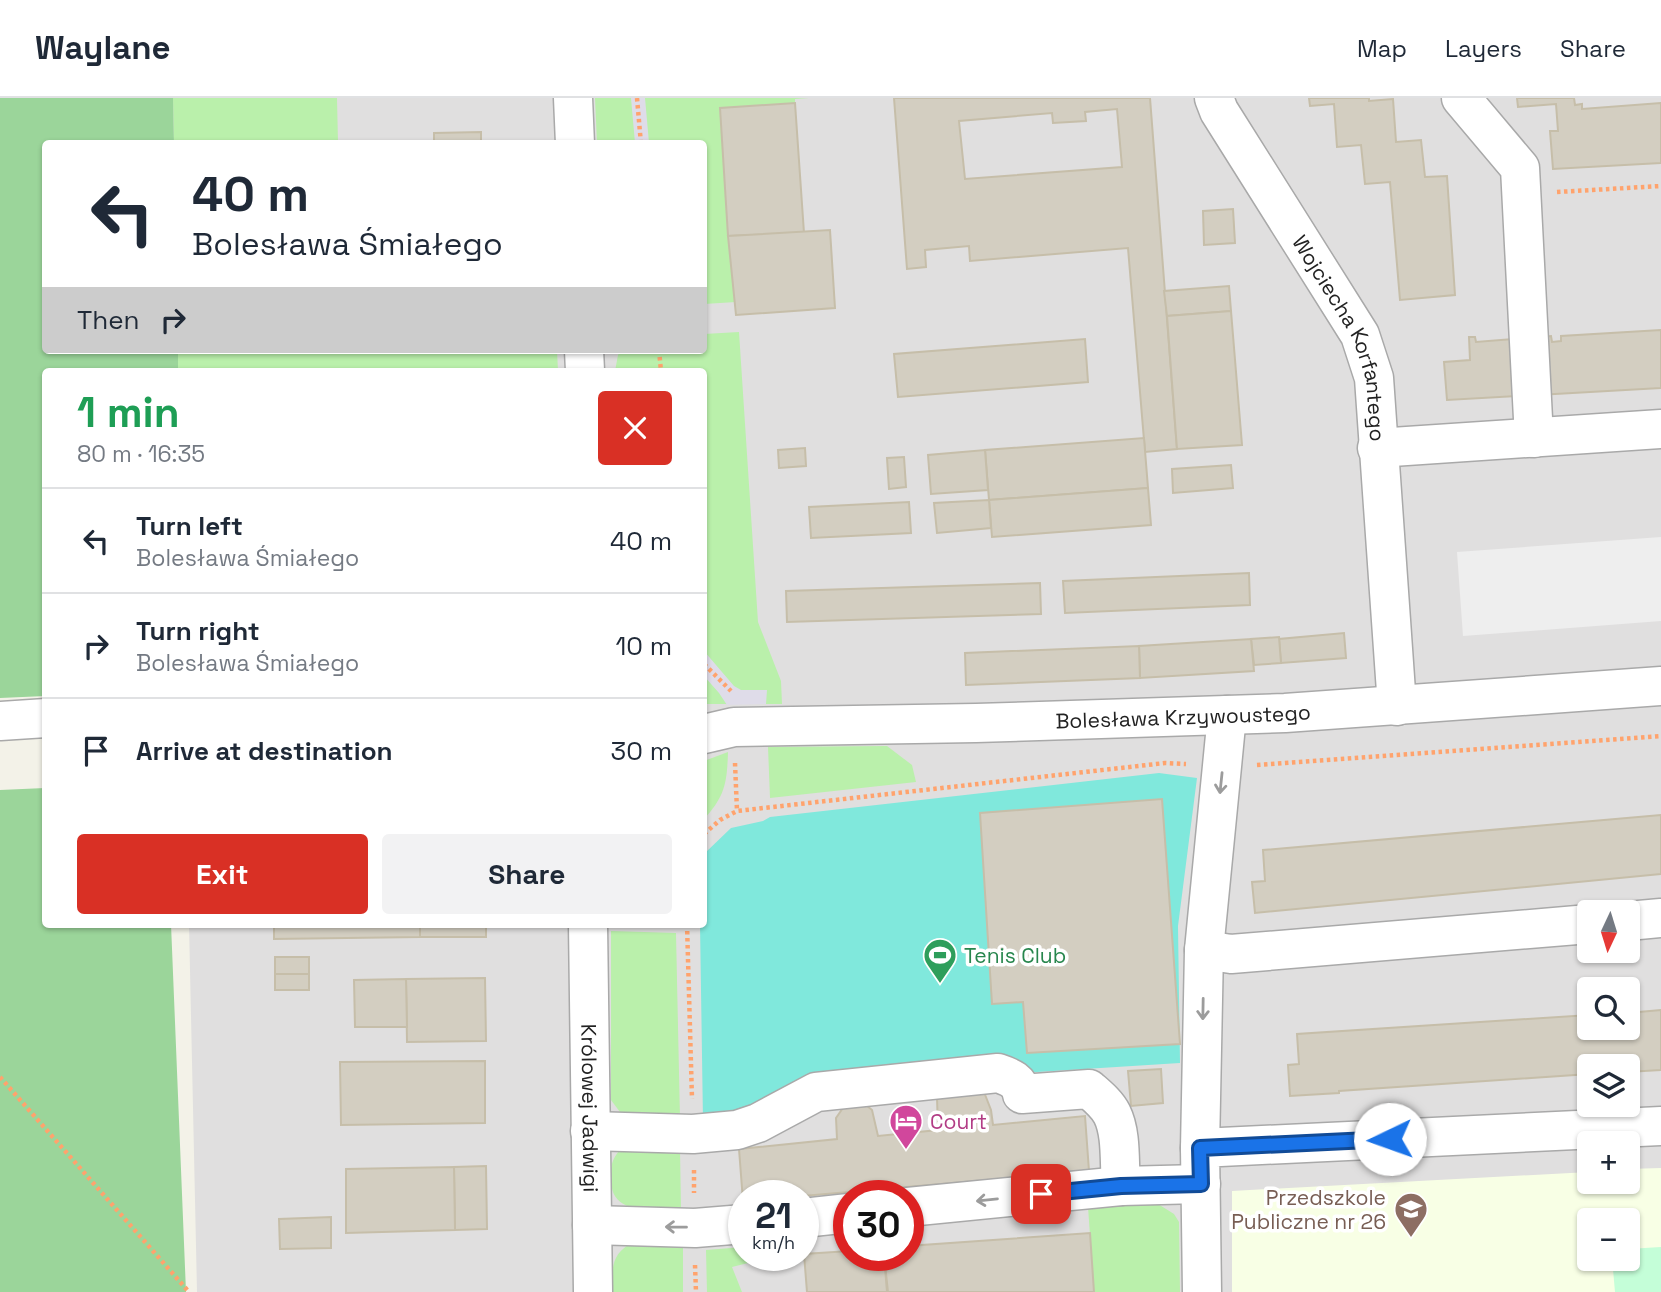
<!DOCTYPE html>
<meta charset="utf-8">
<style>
:root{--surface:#fff;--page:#f2f2f3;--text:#1f2937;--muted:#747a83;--line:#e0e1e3;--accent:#d93025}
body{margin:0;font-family:"Space Grotesk",sans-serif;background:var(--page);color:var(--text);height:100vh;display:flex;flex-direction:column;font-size:26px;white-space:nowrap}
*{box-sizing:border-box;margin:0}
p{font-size:23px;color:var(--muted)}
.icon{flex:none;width:38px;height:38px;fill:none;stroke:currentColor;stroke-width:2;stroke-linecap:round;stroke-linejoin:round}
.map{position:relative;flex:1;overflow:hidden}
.sheet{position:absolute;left:42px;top:270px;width:665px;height:560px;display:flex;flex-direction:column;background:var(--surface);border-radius:7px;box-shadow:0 2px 5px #0004}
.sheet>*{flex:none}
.banner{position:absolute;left:42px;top:42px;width:665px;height:214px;border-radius:7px;box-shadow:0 2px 5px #0004;background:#fff;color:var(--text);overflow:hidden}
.needle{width:46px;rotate:184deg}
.tools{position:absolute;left:1577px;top:802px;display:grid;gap:14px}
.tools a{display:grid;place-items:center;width:63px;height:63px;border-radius:7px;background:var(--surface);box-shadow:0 2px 5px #0004;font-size:35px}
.speed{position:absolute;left:728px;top:1082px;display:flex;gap:14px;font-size:35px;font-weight:700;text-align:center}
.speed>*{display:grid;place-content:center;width:91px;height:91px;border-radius:50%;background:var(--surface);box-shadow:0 2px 5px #0004;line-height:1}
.speed small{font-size:18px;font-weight:400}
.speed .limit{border:10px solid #d22;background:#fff;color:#111}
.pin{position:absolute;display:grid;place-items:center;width:60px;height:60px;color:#fff;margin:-30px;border-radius:14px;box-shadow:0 4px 10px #0006}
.me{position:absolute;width:77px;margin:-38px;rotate:267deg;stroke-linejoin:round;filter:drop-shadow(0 0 5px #0008)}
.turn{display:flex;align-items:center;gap:24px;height:147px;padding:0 35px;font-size:32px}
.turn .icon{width:91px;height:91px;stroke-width:2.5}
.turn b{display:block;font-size:49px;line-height:60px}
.then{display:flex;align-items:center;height:66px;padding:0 35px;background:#0003;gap:14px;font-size:26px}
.round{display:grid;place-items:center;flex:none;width:74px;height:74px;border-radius:7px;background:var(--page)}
.head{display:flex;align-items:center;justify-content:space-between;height:119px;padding:0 35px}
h1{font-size:42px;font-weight:600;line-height:52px;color:#1e9e55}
.cta{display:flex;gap:14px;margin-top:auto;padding:14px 35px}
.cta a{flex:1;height:80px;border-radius:7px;background:var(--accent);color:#fff;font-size:28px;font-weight:600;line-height:80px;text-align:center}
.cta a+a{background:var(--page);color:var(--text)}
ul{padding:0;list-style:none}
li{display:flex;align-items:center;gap:21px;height:105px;padding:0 35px;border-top:2px solid var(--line)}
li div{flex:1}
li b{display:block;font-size:26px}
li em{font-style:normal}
header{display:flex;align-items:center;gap:42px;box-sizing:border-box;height:98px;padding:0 35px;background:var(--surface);border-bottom:2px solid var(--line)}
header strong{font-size:33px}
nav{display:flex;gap:38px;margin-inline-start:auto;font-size:24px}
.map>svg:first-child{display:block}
.residential{fill:#e0dfdf;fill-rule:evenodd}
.education{fill:#f8ffe5;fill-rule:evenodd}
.grass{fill:#baf0ab}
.forest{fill:#9bd59a}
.park{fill:#c4fed8}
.pitch{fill:#80e8dc}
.parking{fill:#eee}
.plaza{fill:#dfdce9}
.building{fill:#d3cec1;stroke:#c6bea9;stroke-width:2;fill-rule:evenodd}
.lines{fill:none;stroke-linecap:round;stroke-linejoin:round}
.minor-casing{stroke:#a9a9a9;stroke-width:41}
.path{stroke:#ffa36d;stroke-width:4.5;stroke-dasharray:3.5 3.5;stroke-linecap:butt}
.minor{stroke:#fff;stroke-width:38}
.oneway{stroke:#9c9c9c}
.route-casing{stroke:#114b97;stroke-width:18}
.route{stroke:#1a73e8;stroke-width:12}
.labels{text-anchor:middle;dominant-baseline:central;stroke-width:7;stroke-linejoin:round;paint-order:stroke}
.street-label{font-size:21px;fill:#222;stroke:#fff}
.leisure-label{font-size:21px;fill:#27864d;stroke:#fff;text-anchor:start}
.hotel-label{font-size:21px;fill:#b23c85;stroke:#fff;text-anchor:start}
.education-label{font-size:21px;fill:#785e54;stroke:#fff;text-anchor:end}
</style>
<header>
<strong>Waylane</strong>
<nav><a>Map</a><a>Layers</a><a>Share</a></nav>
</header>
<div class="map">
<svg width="1661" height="1194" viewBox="0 0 1661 1194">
<rect width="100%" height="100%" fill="#f3f2e8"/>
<!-- residential -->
<path class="residential" d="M173 0H1661V1194H197L189 826H704V273H178V252H704V46L174 45ZM1589 814H1628V852H1589ZM1589 891H1628V929H1589ZM1589 968H1628V1006H1589ZM1589 1045H1628V1083H1589ZM744 1097H803V1157H744ZM849 1097H908V1157H849ZM1589 1122H1628V1160H1589Z"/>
<!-- education -->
<path class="education" d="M1661 1070V1194H1232V1093L1589 1074V1083H1628V1071ZM1589 1122H1628V1160H1589Z"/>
<!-- grass -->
<g class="grass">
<path d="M173 0H337L338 45H174Z"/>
<path d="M595 0H809L795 1V5L720 10 728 138 736 204 704 206V46L597 45Z"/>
<path d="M739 234 758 524 781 583 782 606H704V273H615L618 257 621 252H704V236Z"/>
<path d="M178 252H557L558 273H178Z"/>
<path d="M887 648 912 667 916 684 770 700 768 649Z"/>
<path d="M728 654C727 685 725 698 704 721V663Z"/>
<path d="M611 833 676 835 680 1021 627 1018 620 1014 611 1002Z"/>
<path d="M680 1051 681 1112C655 1111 611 1119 611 1082 611 1068 611 1062 620 1052Z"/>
<path d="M1158 1106 1174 1116 1179 1124 1180 1194H1094L1088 1109Z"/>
<path d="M683 1146V1194H613C612 1174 610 1159 628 1147Z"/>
<path d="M744 1149V1157H772V1159L732 1169 742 1194H707L706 1152Z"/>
</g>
<!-- forest -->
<g class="forest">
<path d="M0 0H173L174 45 46 46V252H178V273H46L45 598 0 600Z"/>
<path d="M45 690 46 826H171L186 1194H0V692Z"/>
</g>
<!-- park -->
<path class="park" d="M1661 1149V1194H1615L1612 1160H1628V1151Z"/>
<!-- pitch -->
<path class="pitch" d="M1159 675 1197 680 1178 828 1180 965 1021 975 751 1020 703 1023 700 826H704V759L705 755 731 730 763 723 770 719Z"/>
<!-- parking -->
<path class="parking" d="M1661 439V523L1463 538 1457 454Z"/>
<!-- plaza -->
<g class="plaza">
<path d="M631 0H645L649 45H635Z"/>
<path d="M704 553 734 588 741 592H767L766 606 727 607 719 595 704 578Z"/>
</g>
<!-- building -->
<g class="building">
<path d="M894 0H1150L1177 351 1145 354 1128 150 970 163 969 148 925 152 926 169 907 171ZM1117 11 1122 69 965 81 959 23 1052 15 1053 25 1086 23 1085 14Z"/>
<path d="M1309 0H1369V3L1393 1 1396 44 1421 42 1425 79 1447 78 1455 197 1400 202 1390 84 1365 86 1361 47 1337 49 1334 6 1310 8Z"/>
<path d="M1517 0H1574L1575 7 1582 6V11L1661 5V65L1553 71 1550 33H1558L1556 6 1518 9Z"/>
<path d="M795 5 804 135 728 138 720 10Z"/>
<path d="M481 34V46H434V35Z"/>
<path d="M1233 111 1235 145 1204 147 1203 113Z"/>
<path d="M830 132 835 210 736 217 728 138Z"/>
<path d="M1229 188 1231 213 1167 218 1164 193Z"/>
<path d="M1231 213 1242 347 1177 351 1167 218Z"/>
<path d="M1661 232V290L1447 302 1444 264 1470 262 1469 239H1475L1476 244 1551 238 1552 244 1561 243V238Z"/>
<path d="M1085 241 1088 284 898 299 894 256Z"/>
<path d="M1144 340 1148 390 989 402 985 352Z"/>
<path d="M805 350 806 368 779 370 778 352Z"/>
<path d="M985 352 988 392 931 396 928 357Z"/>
<path d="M904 359 906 389 889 391 887 360Z"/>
<path d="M1231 367 1233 390 1173 395 1172 371Z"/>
<path d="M1148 390 1151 427 992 439 989 402Z"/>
<path d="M989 402 991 430 937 435 934 405Z"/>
<path d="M909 404 911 435 811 440 809 409Z"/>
<path d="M1249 475 1250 507 1065 515 1063 483Z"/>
<path d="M1040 485 1041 516 787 524 786 493Z"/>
<path d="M1344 535 1346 560 1281 565 1279 541Z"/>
<path d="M1279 539 1281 565 1254 567 1251 541Z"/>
<path d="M1251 541 1254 573 1140 580 1139 548Z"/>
<path d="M1139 548 1140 580 966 587 965 555Z"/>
<path d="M1162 701 1180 946 1027 955 1023 904 992 906 980 715Z"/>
<path d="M1661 717V776L1255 815 1252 784 1265 783 1263 752Z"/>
<path d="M274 826H420V839L274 841Z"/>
<rect x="420" y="826" width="66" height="13"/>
<rect x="275" y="859" width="34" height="17"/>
<rect x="275" y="876" width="34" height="16"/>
<path d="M485 880 486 943 407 944 406 881Z"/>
<path d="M406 881 407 929H355L354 882Z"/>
<path d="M1661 912V972L1628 974V968H1589V976L1339 993V995L1290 998 1288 967 1299 966 1297 936 1589 917V929H1628V915Z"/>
<path d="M485 963V1025L341 1027 340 964Z"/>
<path d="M1161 971 1163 1005 1131 1008 1128 973Z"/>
<path d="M984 994 991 1012 993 1027 1085 1018 1089 1073 803 1098 744 1097 743 1103 739 1051 837 1041 836 1020 845 1007H866L872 1012 878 1038 938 1032 937 999Z"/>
<path d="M486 1068 487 1131 455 1132 454 1069Z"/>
<path d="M454 1069 455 1132 346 1135V1071Z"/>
<path d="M331 1119V1150L280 1151 279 1121Z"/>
<path d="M1090 1135 1094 1194H888L884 1157H908V1148Z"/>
<path d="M849 1153V1157H884L887 1194H807L804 1156Z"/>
</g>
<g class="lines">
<defs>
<g id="minor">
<path d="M573 0 575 46"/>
<path id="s1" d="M1214 0 1219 13 1360 237 1374 280 1397 608"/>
<path d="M1461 0 1520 70 1534 340"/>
<path d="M584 252 585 273"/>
<path d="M1377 350 1661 331"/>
<path d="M0 623 46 620"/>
<path id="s2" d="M704 636 734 629 976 625 1285 615 1661 588"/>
<path d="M1628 823 1661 820"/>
<path id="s3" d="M588 826 593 1194"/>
<path d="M1204 852 1231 856 1589 826"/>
<path d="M590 1033 693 1036 737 1032 758 1025 816 994 998 975C1010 979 1020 983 1022 996L1089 991C1097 998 1107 1006 1112 1016 1122 1036 1119 1066 1121 1088"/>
<path d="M1200 1050 1204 852 1227 617"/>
<path d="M908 1109 1121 1088 1201 1086"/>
<path d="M803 1120 849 1115"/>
<path d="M592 1127 695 1130 744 1126"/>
<path d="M1202 1194 1200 1050 1661 1028"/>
</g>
</defs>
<!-- minor casing -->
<use href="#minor" class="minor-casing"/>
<!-- path -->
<g class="path">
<path d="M637 0 641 46"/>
<path d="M1557 94 1661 88"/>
<path d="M659 252 661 273"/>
<path d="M704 566 731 593"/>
<path d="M735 665 737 713"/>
<path d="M1257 667 1661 638"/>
<path d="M704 736 720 722 737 713 1165 665 1186 666"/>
<path d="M687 826 692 1001"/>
<path d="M0 979 189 1194"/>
<path d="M694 1072V1095"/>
<path d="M695 1167 696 1194"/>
</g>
<!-- minor -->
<use href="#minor" class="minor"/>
</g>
<!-- one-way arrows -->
<defs><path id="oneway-shaft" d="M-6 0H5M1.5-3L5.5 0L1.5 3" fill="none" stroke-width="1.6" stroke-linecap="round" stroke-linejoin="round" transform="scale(1.75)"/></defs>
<g class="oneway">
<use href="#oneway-shaft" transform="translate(1221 685) rotate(96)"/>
<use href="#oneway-shaft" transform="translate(1203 911) rotate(91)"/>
<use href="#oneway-shaft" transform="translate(987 1102) rotate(174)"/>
<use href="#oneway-shaft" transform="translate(676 1129) rotate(-179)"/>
</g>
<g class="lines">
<defs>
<path id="route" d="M1041 1096 1121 1088 1201 1086 1200 1050 1390 1041"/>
</defs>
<!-- route casing -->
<use href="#route" class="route-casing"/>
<!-- route -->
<use href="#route" class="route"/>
</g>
<!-- icons -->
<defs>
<symbol id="stadium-pin" viewBox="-11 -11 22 30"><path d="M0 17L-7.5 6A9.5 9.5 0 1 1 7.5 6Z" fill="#2e9e5b" stroke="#fff"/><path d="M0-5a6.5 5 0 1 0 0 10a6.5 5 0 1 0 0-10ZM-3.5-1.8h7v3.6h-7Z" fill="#fff"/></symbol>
<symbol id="hotel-pin" viewBox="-11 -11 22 30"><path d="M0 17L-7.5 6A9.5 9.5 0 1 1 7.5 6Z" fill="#d1479c" stroke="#fff"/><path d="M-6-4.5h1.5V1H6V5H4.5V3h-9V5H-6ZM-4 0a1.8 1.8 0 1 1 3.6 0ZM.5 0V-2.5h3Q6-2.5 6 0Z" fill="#fff"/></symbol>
<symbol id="school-pin" viewBox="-11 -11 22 30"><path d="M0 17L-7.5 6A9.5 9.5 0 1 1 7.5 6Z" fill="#8d6e63" stroke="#fff"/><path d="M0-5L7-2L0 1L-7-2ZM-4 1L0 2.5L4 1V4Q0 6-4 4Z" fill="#fff"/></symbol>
</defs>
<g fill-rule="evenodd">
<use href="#stadium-pin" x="921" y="838" width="38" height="52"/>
<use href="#hotel-pin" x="887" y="1004" width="38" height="52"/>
<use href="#school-pin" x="1392" y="1092" width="38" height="52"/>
</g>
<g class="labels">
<!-- street labels -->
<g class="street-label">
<text stroke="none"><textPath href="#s1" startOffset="275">Wojciecha Korfantego</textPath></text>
<text stroke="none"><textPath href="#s2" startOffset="480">Bolesława Krzywoustego</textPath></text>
<text stroke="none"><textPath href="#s3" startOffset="184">Królowej Jadwigi</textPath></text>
</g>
<!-- leisure labels -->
<g class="leisure-label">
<text x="964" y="857">Tenis Club</text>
</g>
<!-- hotel labels -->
<g class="hotel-label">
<text x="930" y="1023">Court</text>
</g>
<!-- education labels -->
<g class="education-label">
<text x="1386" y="1099">Przedszkole<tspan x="1386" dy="24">Publiczne nr 26</tspan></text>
</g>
</g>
</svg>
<div class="tools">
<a><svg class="needle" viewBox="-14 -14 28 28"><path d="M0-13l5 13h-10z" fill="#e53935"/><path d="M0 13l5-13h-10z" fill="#747a83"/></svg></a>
<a><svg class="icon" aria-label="search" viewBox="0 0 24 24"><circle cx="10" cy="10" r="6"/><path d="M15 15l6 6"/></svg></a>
<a><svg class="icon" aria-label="layers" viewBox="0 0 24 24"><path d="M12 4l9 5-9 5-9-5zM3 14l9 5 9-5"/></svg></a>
<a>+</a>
<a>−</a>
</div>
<div class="speed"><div>21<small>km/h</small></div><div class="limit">30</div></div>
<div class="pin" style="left:1041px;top:1096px;background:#d93025"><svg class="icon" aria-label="arrive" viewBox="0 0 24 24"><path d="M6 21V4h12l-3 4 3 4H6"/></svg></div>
<svg class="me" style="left:1390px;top:1041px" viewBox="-20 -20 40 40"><circle r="19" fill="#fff"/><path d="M0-13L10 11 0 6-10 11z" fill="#1a73e8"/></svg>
<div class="banner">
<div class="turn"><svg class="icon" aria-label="left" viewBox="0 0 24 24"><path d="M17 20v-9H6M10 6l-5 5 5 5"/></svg><div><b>40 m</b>Bolesława Śmiałego</div></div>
<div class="then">Then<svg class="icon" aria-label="right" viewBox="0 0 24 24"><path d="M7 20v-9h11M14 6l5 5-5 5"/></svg></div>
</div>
<section class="sheet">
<div class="head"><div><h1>1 min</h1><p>80 m · 16:35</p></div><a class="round" style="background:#d93025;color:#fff"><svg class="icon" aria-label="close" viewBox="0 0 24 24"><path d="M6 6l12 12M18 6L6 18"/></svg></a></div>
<ul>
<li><svg class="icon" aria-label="left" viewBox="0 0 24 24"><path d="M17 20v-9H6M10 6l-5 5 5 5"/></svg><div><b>Turn left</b><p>Bolesława Śmiałego</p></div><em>40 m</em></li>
<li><svg class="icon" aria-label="right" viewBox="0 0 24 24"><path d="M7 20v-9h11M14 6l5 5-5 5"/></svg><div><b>Turn right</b><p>Bolesława Śmiałego</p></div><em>10 m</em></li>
<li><svg class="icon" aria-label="arrive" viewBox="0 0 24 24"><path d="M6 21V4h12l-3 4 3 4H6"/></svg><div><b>Arrive at destination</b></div><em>30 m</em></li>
</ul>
<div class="cta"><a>Exit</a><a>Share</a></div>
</section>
</div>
